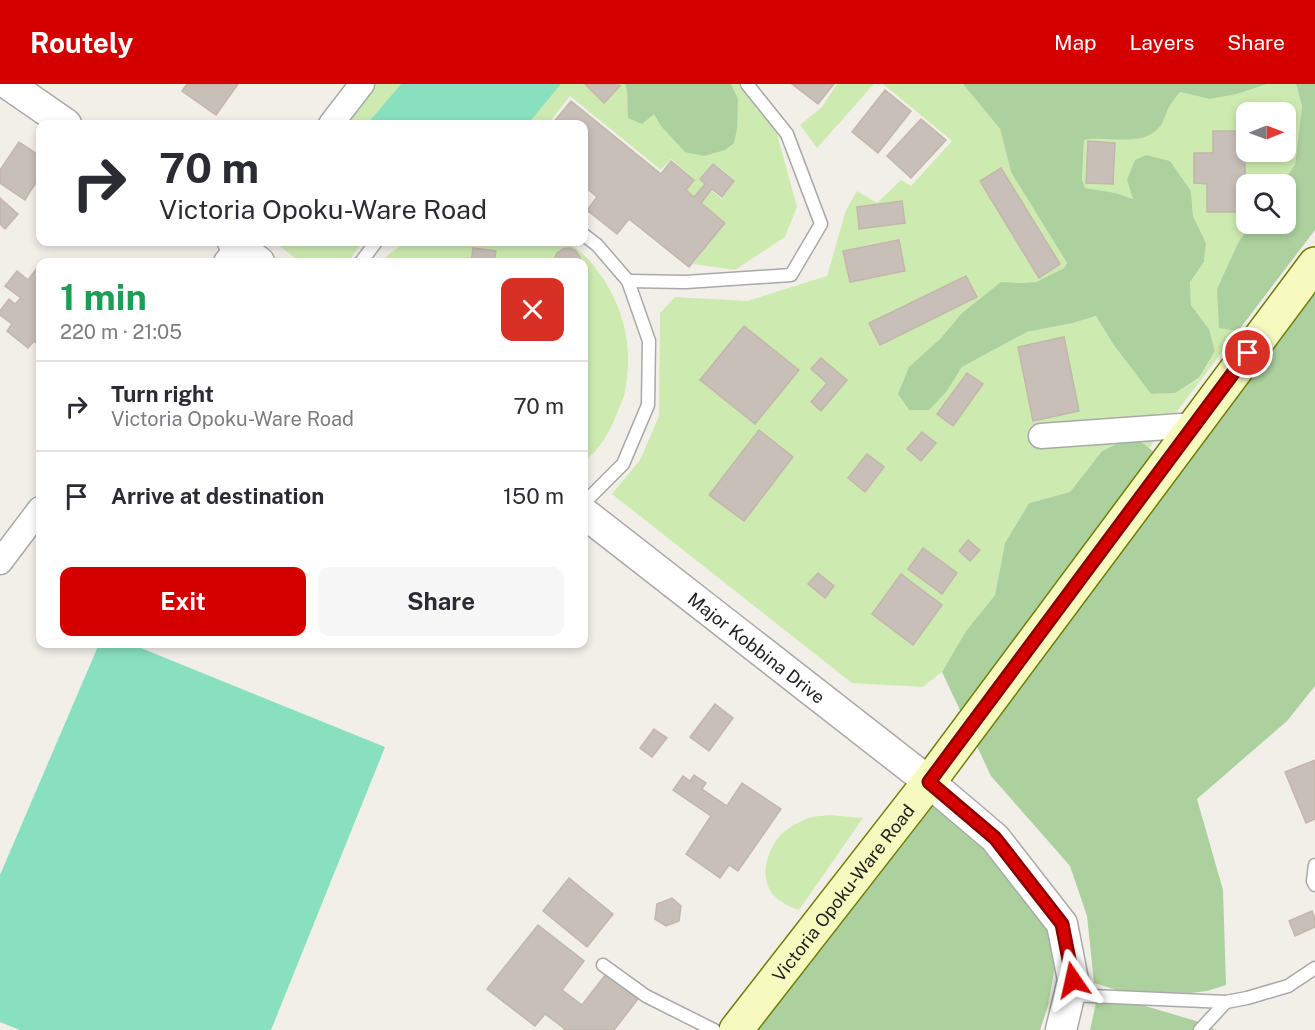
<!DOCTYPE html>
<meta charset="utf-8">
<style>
:root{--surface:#fff;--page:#f7f7f7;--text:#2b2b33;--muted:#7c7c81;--line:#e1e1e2;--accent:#d40000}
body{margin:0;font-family:"Public Sans",sans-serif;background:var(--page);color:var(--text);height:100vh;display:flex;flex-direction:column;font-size:22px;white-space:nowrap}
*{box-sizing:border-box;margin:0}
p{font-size:20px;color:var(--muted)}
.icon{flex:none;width:33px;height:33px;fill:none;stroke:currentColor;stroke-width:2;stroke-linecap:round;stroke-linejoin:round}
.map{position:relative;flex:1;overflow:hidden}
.drawer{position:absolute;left:36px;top:174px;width:552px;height:390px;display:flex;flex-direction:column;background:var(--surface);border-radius:12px;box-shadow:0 3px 9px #0003}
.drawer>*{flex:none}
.hud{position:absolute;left:36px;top:36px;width:552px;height:126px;border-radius:12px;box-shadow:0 3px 9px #0003;background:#fff;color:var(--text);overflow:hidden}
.needle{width:39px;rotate:89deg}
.controls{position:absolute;left:1236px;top:18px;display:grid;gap:12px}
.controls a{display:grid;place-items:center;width:60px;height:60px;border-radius:12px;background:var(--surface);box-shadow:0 3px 9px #0003;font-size:30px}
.pin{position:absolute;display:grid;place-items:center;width:51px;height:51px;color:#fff;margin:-26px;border:3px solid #fff;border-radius:50%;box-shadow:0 2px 6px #0007}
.me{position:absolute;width:66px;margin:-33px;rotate:349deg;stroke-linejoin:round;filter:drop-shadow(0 0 4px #0008)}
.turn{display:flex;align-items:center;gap:21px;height:126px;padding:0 24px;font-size:27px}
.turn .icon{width:78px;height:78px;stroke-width:2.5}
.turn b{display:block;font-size:42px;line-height:51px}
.round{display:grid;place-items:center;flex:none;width:63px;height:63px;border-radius:12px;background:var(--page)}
.overview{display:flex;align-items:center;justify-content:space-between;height:102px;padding:0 24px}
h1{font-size:36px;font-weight:700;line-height:45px;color:#1e9e55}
.action{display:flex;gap:12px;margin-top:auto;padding:12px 24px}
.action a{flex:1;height:69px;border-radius:12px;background:var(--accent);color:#fff;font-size:24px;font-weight:700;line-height:69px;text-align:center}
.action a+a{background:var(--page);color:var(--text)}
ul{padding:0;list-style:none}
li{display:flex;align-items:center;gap:18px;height:90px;padding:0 24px;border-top:2px solid var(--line)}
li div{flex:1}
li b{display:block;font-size:22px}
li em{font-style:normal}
header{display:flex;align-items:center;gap:36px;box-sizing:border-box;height:84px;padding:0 30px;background:var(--accent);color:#fff}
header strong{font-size:28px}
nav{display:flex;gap:33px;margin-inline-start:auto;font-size:21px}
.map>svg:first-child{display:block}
.grass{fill:#cdebb0;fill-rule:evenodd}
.forest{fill:#add19e}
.pitch{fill:#88e0be}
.building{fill:#c7bfb8;stroke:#c4b6ab;stroke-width:1.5}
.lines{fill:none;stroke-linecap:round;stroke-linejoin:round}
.service-casing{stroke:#a9a9a9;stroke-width:15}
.minor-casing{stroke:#a9a9a9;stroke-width:27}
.tertiary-casing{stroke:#a9a9a9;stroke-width:33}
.secondary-casing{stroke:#707d05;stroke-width:36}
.service{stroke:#fff;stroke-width:12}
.minor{stroke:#fff;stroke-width:24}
.tertiary{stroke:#fff;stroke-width:30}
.secondary{stroke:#f7fabf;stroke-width:33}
.route-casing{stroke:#8a0000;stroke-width:15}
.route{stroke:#d40000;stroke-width:10}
.labels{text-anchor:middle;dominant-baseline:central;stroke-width:4.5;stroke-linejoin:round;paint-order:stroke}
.street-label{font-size:18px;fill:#222;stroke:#fff}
</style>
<header>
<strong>Routely</strong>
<nav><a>Map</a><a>Layers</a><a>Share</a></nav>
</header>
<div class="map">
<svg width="1315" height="946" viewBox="0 0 1315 946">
<rect width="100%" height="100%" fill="#f2efe9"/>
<!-- grass -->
<g class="grass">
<path d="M375 0H401L367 40H344Z"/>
<path d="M561 0H741L775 42 797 123 785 153 735 186 693 180 726 139 701 119 712 107 722 115 735 96 713 79 699 95 704 100 694 112 687 106 695 96 671 75 661 86 570 12 548 40H528Z"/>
<path d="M837 0H874L817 64 800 41 822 23Z"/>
<path d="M883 0H963L1000 45 1011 88 1067 179 1064 184 1036 198 1020 199 962 229 940 255 947 307 962 283 1027 248 1073 239 1096 232 1113 260 1151 310 1175 309 1199 295 1215 267 1209 245 1191 221 1190 198 1204 178 1206 159 1193 132 1191 107 1133 115 1116 109 1085 104 1082 96 1084 55 1096 54 1127 56 1160 42 1170 21 1180 8 1210 15 1237 10 1267 0H1296L1302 22 1295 81 1281 100H1246V140H1252L1239 157 1219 243 1238 247 1149 364 1134 353 1102 367 1070 408 1029 419 1005 459 995 511 966 547 942 588 923 603 852 599 612 410 640 376 659 332 660 229 675 213 747 217 827 192 846 126 857 107 877 119 901 96 911 102 952 57ZM1246 28H1286V68H1246Z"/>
<path d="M276 158H363L348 178H300L276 159Z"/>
<path d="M406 158H567C574 163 582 168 588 175 621 212 635 258 625 307 624 314 620 322 617 329 611 346 599 367 584 377V178H382L389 170Z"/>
<path d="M829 731 863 734 799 826C794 824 787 822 782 818 758 804 763 772 779 753 785 745 797 739 806 735 813 732 822 732 829 731Z"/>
</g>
<!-- forest -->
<g class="forest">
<path d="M625 0H731L738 15 737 45 734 59 725 66 704 72 685 68 661 42 654 30 642 40 628 34 627 6Z"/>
<path d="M963 0H1267L1237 10 1210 15 1180 8C1176 13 1172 18 1169 23 1166 29 1164 36 1161 41 1144 65 1108 51 1084 56L1082 96 1085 104 1116 109 1133 115 1127 96 1135 76 1146 71 1170 77 1191 107 1193 132 1206 159 1204 178 1190 198 1191 221 1209 245 1215 267 1199 294 1175 309 1151 310 1113 260 1096 232 1073 239 1027 248 962 283 947 307 929 326H909L898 310 909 283 940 255 962 229 1001 198 1020 199 1036 198 1064 184 1067 179 1011 88 1000 45Z"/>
<path d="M1296 0H1315V146L1238 247 1219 244 1217 205 1239 157 1252 140H1286V100H1281L1295 81 1302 22Z"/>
<path d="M1315 190V602L1287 637 1197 715 1223 806 1226 901 1207 907 1191 909 1120 907 1094 899 1087 832 1070 782 991 692 942 588 966 547 995 511 1005 459 1029 419 1070 408 1102 367 1134 352 1170 381Z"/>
<path d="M929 715 1010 786 1047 842 1055 882 1048 922 1040 946H755Z"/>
<path d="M1096 919 1142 921 1196 937 1216 946H1090Z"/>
</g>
<!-- pitch -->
<g class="pitch">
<path d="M401 0H561L528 40H367Z"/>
<path d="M99 560H131L385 663 271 946H20L0 938V791Z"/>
</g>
<!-- building -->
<g class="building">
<path d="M187 0H238L216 31 182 7Z"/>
<path d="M585 0H618L620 2 604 19Z"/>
<path d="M792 0H834L818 20Z"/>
<path d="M885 6 911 27 878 69 852 48Z"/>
<path d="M571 17 661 90 671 77 694 96 686 106 694 113 705 100 700 95 713 80 734 97 722 113 712 105 701 119 725 139 689 183 629 135 617 150 587 126 597 113 584 102V40H552Z"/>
<path d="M921 35 946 56 911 94 887 72Z"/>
<path d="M1240 45H1246V68H1257V71H1245V128H1207V100L1194 99V69H1213V47H1240Z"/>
<path d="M1088 57 1115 59 1113 100 1086 99Z"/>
<path d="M19 58 40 72V92L25 116 0 99V86Z"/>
<path d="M1001 84 1060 180 1039 194 980 97Z"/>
<path d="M0 114 18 130 5 145 0 140Z"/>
<path d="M902 117 905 139 859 145 857 123Z"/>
<path d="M899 156 905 187 850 198 843 167Z"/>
<path d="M473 164 496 167 494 178H471Z"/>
<path d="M570 164 576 167 580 173 581 178H555L554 176 557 169 563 165Z"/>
<path d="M40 180V259L39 261 34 257 28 264 7 247 12 240 0 231V227L9 215 15 220 21 214 5 202 17 187 28 196Z"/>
<path d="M966 192 977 213 880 261 869 239Z"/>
<path d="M744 242 799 286 755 340 700 296Z"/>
<path d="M1064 253 1079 327 1033 337 1018 263Z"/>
<path d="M821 274 847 296 821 327 811 318 827 299 811 285Z"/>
<path d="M967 289 983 300 953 342 937 330Z"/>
<path d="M759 346 793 373 744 437 709 411Z"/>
<path d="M922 348 936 359 921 377 907 365Z"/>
<path d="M867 370 884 383 865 408 848 394Z"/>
<path d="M968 456 980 466 970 477 959 467Z"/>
<path d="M923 464 957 489 942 510 908 485Z"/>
<path d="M818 489 834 502 825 514 808 500Z"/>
<path d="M901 490 942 521 913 561 872 530Z"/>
<path d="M715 620 733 634 709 667 690 653Z"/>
<path d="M654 645 667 654 652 673 640 664Z"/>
<path d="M1315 676V735L1306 739 1285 688Z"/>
<path d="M694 691 706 699 702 705 727 722 742 699 781 725 738 787 729 781 720 794 686 770 711 732 673 706 683 692 690 697Z"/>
<path d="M569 794 613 830 587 863 543 827Z"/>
<path d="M672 814 681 822 679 837 666 842 655 835 657 820Z"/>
<path d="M1312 827 1315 835V843L1295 852 1289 837Z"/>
<path d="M538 841 584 877 562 906 582 921 606 890 638 915 614 946H564L565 945 545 930 535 942 487 905Z"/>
</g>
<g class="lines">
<defs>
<g id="service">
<path d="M584 151 597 161 628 197 649 257 648 321 623 380 584 419"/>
<path d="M361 178 376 158"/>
<path d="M628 197 686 198 791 191 821 140 787 50 747 0"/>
<path d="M1315 781 1313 797 1315 801"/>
<path d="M603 881 646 912 714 946"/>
<path d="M1069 911 1226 918 1247 914 1288 902 1315 884"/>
<path d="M1200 946 1226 918"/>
</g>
<g id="minor">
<path d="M331 40 362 0"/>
<path d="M226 178 242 158"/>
<path d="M1041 352 1195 341"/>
<path d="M0 478 40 425"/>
</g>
<g id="tertiary">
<path d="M8 0 66 40"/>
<path d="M233 158 259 178"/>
<path id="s1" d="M584 429 929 698 995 754 1062 840 1073 896 1061 946"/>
</g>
<g id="secondary">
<path id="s2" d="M736 946 929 698 1315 180"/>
</g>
</defs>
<!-- service casing -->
<use href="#service" class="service-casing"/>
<!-- minor casing -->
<use href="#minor" class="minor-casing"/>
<!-- tertiary casing -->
<use href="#tertiary" class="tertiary-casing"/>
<!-- secondary casing -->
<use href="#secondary" class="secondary-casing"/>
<!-- service -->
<use href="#service" class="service"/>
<!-- minor -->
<use href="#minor" class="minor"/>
<!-- tertiary -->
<use href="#tertiary" class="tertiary"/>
<!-- secondary -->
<use href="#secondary" class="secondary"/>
</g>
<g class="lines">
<defs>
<path id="route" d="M1073 896 1062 840 995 754 929 698 1248 269"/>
</defs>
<!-- route casing -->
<use href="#route" class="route-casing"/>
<!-- route -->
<use href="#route" class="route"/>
</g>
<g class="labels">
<!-- street labels -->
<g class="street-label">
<text stroke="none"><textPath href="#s1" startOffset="219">Major Kobbina Drive</textPath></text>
<text stroke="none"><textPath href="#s2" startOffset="174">Victoria Opoku-Ware Road</textPath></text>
</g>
</g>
</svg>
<div class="controls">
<a><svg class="needle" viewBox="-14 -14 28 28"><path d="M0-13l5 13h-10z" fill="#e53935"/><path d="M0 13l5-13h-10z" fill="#7c7c81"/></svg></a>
<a><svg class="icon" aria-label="search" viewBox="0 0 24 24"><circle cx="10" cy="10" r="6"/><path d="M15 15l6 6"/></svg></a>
</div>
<div class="pin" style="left:1248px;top:269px;background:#d93025"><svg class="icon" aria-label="arrive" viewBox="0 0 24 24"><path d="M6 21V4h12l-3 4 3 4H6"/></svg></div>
<svg class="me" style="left:1073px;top:896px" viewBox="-20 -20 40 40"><path d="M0-17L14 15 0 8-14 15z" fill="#d40000" stroke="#fff" stroke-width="4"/></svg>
<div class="hud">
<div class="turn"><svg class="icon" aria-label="right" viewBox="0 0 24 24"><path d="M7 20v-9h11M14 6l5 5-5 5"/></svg><div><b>70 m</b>Victoria Opoku-Ware Road</div></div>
</div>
<section class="drawer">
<div class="overview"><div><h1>1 min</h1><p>220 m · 21:05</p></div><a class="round" style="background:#d93025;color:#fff"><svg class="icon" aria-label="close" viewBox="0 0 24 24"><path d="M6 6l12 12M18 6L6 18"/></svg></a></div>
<ul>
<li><svg class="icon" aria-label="right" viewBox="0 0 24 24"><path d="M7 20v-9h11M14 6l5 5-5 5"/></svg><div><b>Turn right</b><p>Victoria Opoku-Ware Road</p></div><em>70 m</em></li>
<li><svg class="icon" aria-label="arrive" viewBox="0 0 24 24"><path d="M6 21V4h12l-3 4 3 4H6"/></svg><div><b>Arrive at destination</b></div><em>150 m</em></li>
</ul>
<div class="action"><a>Exit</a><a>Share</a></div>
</section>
</div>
